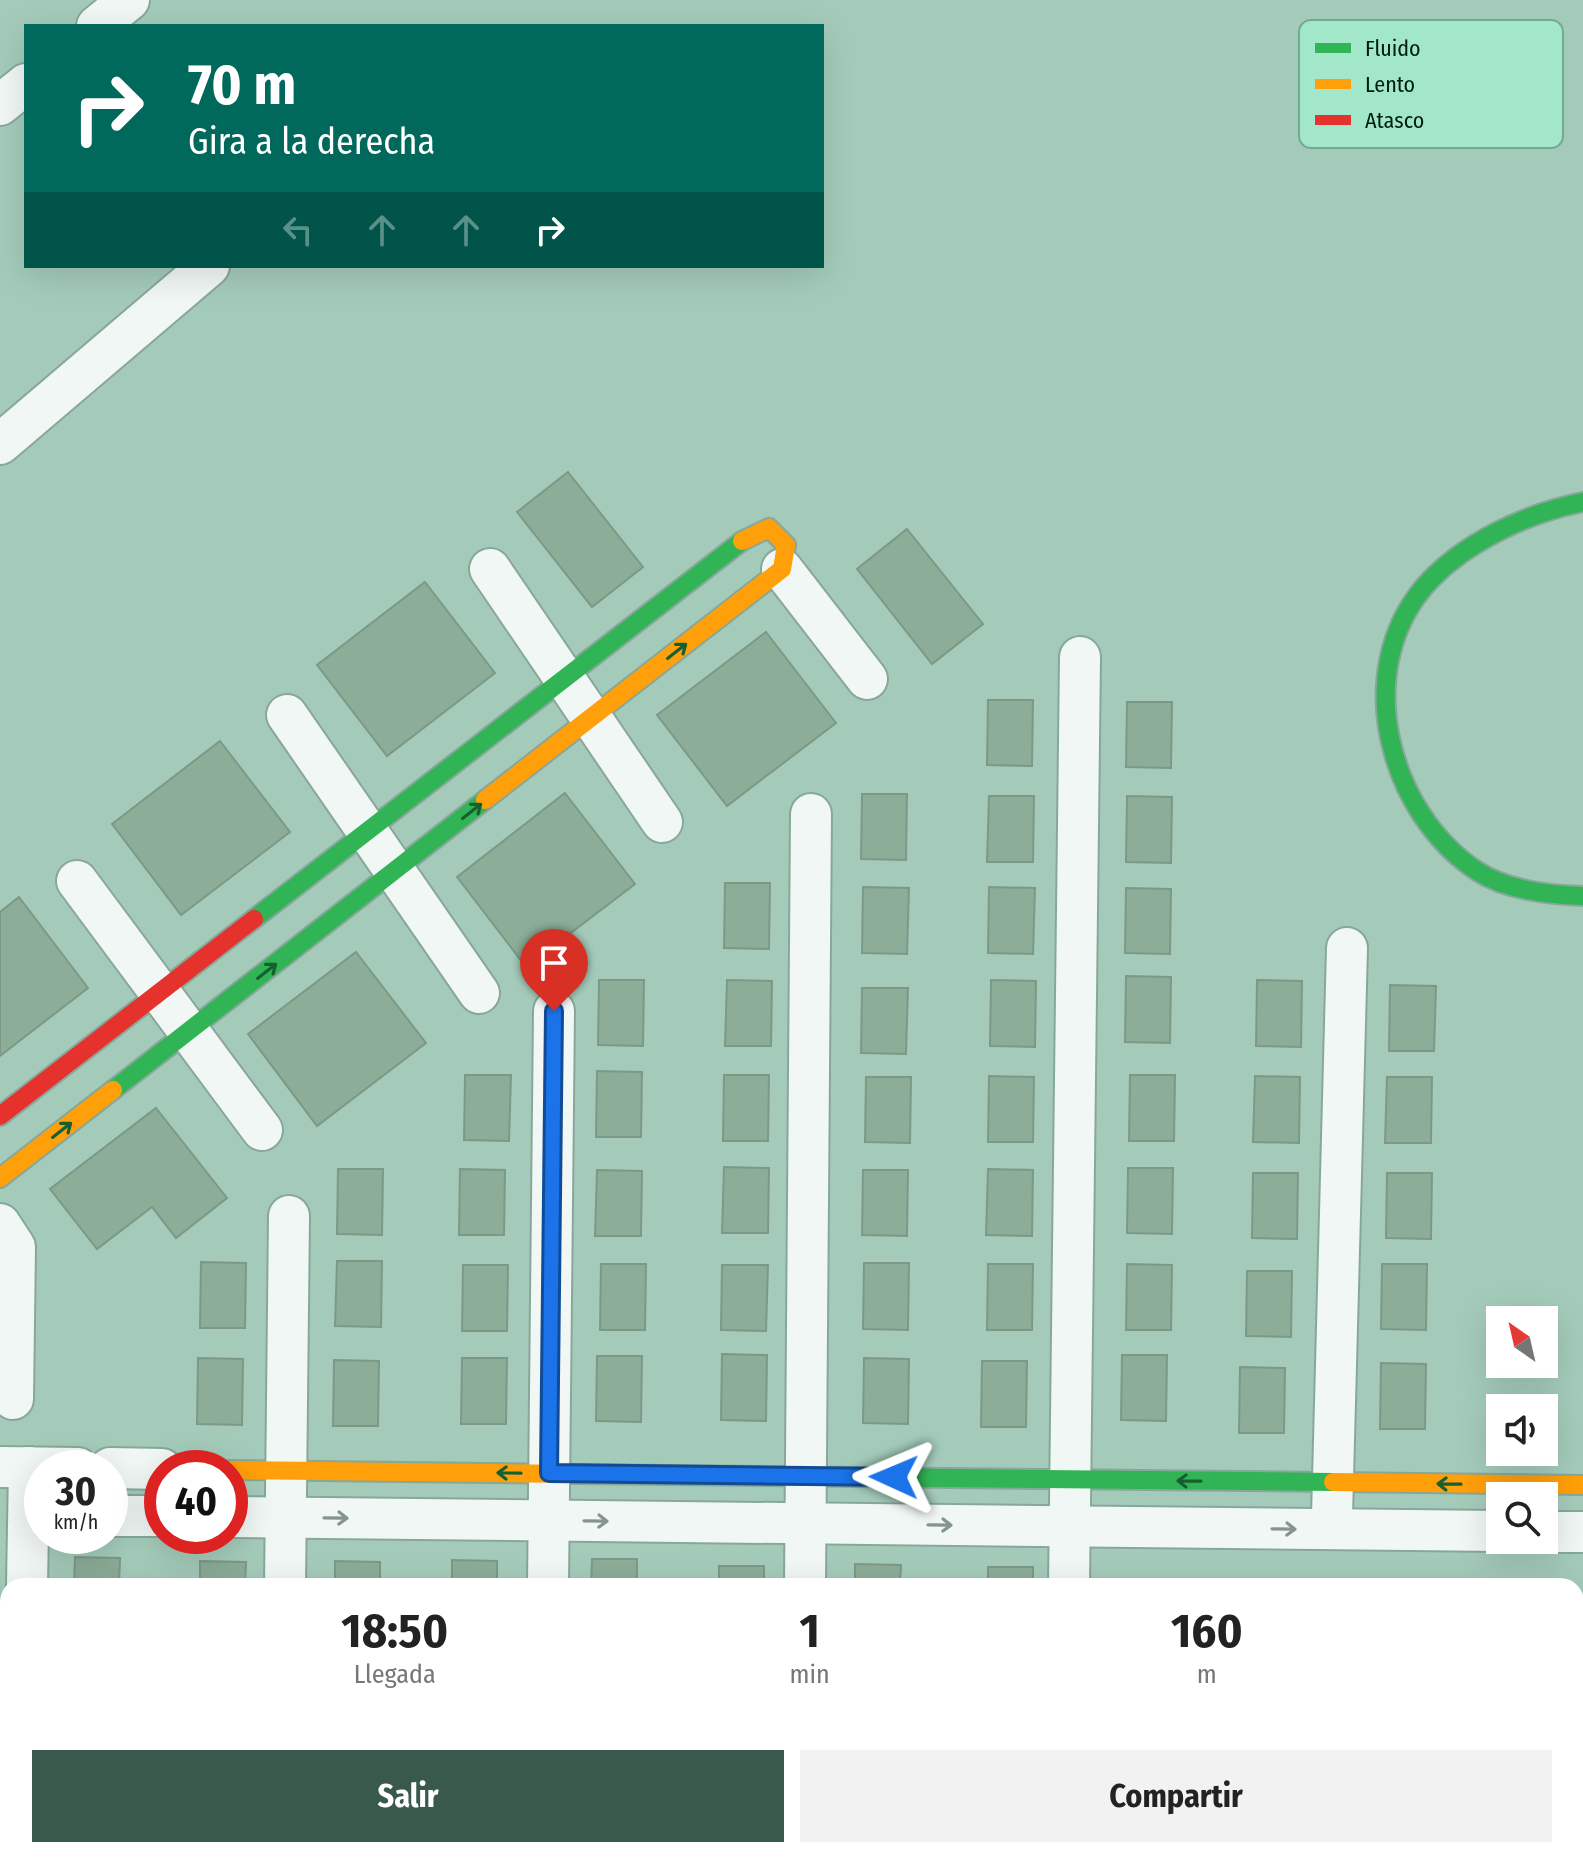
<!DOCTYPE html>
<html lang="es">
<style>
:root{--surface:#fff;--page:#f2f2f2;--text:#222;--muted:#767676;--accent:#39594c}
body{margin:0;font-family:"Fira Sans Condensed",sans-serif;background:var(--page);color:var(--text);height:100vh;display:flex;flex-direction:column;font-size:30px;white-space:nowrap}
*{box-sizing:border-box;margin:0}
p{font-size:26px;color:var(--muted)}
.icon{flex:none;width:44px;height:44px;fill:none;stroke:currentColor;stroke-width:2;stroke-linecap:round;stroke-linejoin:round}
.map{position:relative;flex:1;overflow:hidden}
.panel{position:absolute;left:0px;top:1578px;width:1584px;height:280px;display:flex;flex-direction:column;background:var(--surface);border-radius:24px 24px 0 0;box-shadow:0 8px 32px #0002}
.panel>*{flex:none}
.top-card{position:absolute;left:24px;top:24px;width:800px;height:244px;border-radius:0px;box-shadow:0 8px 32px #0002;background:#00695c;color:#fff;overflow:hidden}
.needle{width:52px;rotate:326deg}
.controls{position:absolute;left:1486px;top:1306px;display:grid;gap:16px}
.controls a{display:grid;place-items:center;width:72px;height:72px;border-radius:0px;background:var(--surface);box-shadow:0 8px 32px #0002;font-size:40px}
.speed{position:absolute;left:24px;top:1450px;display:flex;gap:16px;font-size:40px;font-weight:700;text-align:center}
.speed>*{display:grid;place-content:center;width:104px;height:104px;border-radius:50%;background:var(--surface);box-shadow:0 8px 32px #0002;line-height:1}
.speed small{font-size:20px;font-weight:400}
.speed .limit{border:12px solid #d22;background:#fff;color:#111}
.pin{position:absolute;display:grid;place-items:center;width:68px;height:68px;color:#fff;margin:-82px -34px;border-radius:50% 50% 50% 0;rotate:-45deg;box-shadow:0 0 8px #0007}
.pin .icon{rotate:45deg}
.me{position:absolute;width:88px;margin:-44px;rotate:271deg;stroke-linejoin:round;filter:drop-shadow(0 0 6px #0008)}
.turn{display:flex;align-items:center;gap:28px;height:168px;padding:0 32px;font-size:36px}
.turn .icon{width:104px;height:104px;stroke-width:2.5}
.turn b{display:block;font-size:56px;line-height:68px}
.lanes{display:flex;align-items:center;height:76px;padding:0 32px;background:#0003;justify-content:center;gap:40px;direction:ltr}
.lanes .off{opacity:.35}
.eta{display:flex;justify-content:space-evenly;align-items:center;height:136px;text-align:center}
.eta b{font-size:48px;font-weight:700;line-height:56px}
.action{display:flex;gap:16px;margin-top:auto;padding:16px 32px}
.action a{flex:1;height:92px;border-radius:0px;background:var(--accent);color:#fff;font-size:32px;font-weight:700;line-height:92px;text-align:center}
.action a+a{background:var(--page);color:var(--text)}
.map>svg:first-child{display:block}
.building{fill:#8cad97;stroke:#7e9888;stroke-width:2}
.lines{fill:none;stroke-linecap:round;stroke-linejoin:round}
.street-casing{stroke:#88a79a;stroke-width:44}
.fast-casing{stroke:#88a79a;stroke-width:22}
.slow-casing{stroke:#88a79a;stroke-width:22}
.jam-casing{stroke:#88a79a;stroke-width:22}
.street{stroke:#f1f7f5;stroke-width:40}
.fast{stroke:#30b455;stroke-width:18}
.slow{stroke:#ff9f0a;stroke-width:18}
.jam{stroke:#e5322d;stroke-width:18}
.oneway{stroke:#166030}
.oneway2{stroke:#85948e}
.route-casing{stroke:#114b97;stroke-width:20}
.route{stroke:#1a73e8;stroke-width:14}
.key{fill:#a2e7c9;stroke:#71aa92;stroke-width:2}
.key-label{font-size:22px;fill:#001b11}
</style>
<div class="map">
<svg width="1583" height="1858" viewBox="0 0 1583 1858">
<rect width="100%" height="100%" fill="#a4cbba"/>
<!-- building -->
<g class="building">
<path d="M568 472 643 567 592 607 517 512Z"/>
<path d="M907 529 983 624 932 664 857 569Z"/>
<path d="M425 582 495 673 387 756 317 665Z"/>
<path d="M766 632 836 723 727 806 657 715Z"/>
<path d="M988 700H1033L1032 766 987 765Z"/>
<path d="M1127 702H1172L1171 768 1126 767Z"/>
<path d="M220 741 290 832 181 915 112 824Z"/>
<path d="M565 793 635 884 526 967 457 877Z"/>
<path d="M862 794H907L906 860 861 859Z"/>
<path d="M989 796H1034L1033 862H987Z"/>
<path d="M1127 796 1172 797 1171 863 1126 862Z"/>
<path d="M725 883H770L769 949 724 948Z"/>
<path d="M863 887 909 888 907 954 862 953Z"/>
<path d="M989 887 1035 888 1033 954 988 953Z"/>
<path d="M1126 888 1171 889 1170 954 1125 953Z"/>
<path d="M19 897 88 988 0 1056V912Z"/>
<path d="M356 952 426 1043 317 1126 248 1034Z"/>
<path d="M1126 976 1171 977 1170 1043 1125 1042Z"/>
<path d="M599 980H644L643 1046 598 1045Z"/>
<path d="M727 980 772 981 771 1046H725Z"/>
<path d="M991 980 1036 981 1035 1047 990 1046Z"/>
<path d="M1257 980 1302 981 1301 1047 1256 1046Z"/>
<path d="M1390 985 1436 986 1434 1051H1389Z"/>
<path d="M862 988H908L906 1054 861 1053Z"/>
<path d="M597 1071 642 1072 641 1137H596Z"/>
<path d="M465 1075H511L509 1141 464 1140Z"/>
<path d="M724 1075H769L768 1141H723Z"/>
<path d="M1130 1075H1175L1174 1141H1129Z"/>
<path d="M989 1076 1034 1077 1033 1142H988Z"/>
<path d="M1255 1076 1300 1077 1299 1143 1253 1142Z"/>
<path d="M866 1077H911L910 1143 865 1142Z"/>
<path d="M1387 1077H1432L1431 1143H1385Z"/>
<path d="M156 1108 227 1198 176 1238 152 1207 97 1249 50 1189Z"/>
<path d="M724 1167 769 1168 768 1233H722Z"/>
<path d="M1128 1168H1173L1172 1234 1127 1233Z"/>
<path d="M338 1169H383L382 1235 337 1234Z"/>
<path d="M460 1169 505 1170 504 1235H459Z"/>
<path d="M988 1169 1033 1170 1032 1236 986 1235Z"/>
<path d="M597 1170 642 1171 641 1236H595Z"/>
<path d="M863 1170H908L907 1236 862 1235Z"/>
<path d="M1253 1173H1298L1297 1239 1252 1238Z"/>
<path d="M1387 1173H1432L1431 1239 1386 1238Z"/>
<path d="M337 1261H382L381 1327 335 1326Z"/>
<path d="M201 1262 246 1263 245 1328H200Z"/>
<path d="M864 1263H909L908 1330 863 1329Z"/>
<path d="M601 1264H646L645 1330H600Z"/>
<path d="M988 1264H1033L1032 1330H987Z"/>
<path d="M1127 1264 1172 1265 1171 1330H1126Z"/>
<path d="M1382 1264H1427L1426 1330 1381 1329Z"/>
<path d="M463 1265H508L507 1331H462Z"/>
<path d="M722 1265H768L766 1331 721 1330Z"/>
<path d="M1247 1271H1292L1291 1337 1246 1336Z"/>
<path d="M722 1354 767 1355 766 1421 721 1420Z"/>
<path d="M1122 1355H1167L1166 1421 1121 1420Z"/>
<path d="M597 1356H642L641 1422 596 1421Z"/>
<path d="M198 1358 243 1359 242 1425 197 1424Z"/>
<path d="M462 1358H507L506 1424H461Z"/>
<path d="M864 1358 909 1359 908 1424 863 1423Z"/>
<path d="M334 1360 379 1361 378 1426H333Z"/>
<path d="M982 1361H1027L1026 1427H981Z"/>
<path d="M1381 1363 1426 1364 1425 1429H1380Z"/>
<path d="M1240 1367 1285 1368 1284 1433H1239Z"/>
<path d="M75 1557 120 1558 119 1586H74Z"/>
<path d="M592 1559H637V1586H591Z"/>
<path d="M452 1560 497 1561V1586H452Z"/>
<path d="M200 1561 246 1562 245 1586H200Z"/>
<path d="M335 1561 380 1562V1586H335Z"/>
<path d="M855 1564 901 1565 900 1586H855Z"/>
<rect x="719" y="1566" width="45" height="20"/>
<rect x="988" y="1567" width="45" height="19"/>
<rect x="75" y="1850" width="45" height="8"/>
<path d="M199 1850H244V1858H198Z"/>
<path d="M329 1850H374V1858H328Z"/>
<path d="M455 1850H500V1858H454Z"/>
<path d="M587 1850H632V1858H586Z"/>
<rect x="712" y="1850" width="45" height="8"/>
<rect x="985" y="1850" width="45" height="8"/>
<path d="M850 1851H895V1858H849Z"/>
</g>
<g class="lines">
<defs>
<g id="street">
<path d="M97 26 129 0"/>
<path d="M0 105 26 84"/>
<path d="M0 444 209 266"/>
<path d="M490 569 662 822"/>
<path d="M782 569 867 679"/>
<path d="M287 715 479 993"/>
<path d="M77 881 262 1130"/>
<path d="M0 1224 15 1247 13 1399"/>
<path d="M0 1467 78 1468"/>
<path d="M110 1468 162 1469"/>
<path d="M110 1516H162"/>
<path d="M1332 1516 1347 948"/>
<path d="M230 1517 1500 1531"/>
<path d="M1544 1532H1583"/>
<path d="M27 1586 29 1467"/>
<path d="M285 1586 289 1216"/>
<path d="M548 1586 554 1011"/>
<path d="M805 1586 811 814"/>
<path d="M1069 1586 1080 657"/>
<path d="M22 1858V1850"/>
<path d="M282 1858V1850"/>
<path d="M545 1858 546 1850"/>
<path d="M802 1858V1850"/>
<path d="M1066 1858V1850"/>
</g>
<g id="fast">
<path d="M1583 502C1527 513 1462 543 1424 587 1352 672 1388 812 1477 871 1506 890 1549 895 1583 896"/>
<path d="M254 919 742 541"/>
<path d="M113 1090 485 800"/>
<path d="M668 1475 1333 1482"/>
</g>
<g id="slow">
<path d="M485 800 782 569 786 545 769 528 742 541"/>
<path d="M0 1178 113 1090"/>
<path d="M230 1470 668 1475"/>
<path d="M1333 1482 1583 1485"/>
</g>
<path id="jam" d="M0 1116 254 919"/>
</defs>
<!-- street casing -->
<use href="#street" class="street-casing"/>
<!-- fast casing -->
<use href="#fast" class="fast-casing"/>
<!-- slow casing -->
<use href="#slow" class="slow-casing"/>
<!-- jam casing -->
<use href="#jam" class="jam-casing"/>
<!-- street -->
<use href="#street" class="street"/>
<!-- fast -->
<use href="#fast" class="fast"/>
<!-- slow -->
<use href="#slow" class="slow"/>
<!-- jam -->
<use href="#jam" class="jam"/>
</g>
<!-- one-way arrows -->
<defs><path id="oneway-shaft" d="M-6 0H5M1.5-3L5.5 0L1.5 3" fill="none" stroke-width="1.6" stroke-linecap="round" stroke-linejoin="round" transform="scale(2)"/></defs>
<g class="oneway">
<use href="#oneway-shaft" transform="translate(677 651) rotate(-38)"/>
<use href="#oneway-shaft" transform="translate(472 811) rotate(-38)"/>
<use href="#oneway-shaft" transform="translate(267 971) rotate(-38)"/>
<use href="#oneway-shaft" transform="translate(62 1130) rotate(-38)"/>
<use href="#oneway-shaft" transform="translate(509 1473) rotate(-179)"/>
<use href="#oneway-shaft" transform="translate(1189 1481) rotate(-179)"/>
<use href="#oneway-shaft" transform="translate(1449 1484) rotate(-179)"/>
</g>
<g class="oneway2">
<use href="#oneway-shaft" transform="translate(336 1518) rotate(1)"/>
<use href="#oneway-shaft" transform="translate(596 1521) rotate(1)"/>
<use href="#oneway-shaft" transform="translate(940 1525) rotate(1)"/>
<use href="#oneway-shaft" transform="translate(1284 1529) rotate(1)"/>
</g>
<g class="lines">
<defs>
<path id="route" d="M554 1011 549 1473 894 1477"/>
</defs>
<!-- route casing -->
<use href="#route" class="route-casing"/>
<!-- route -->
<use href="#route" class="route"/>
</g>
<!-- legend -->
<rect x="1299" y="20" width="264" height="128" rx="12" class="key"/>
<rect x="1315" y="43" width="36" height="10" fill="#30b455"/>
<rect x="1315" y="79" width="36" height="10" fill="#ff9f0a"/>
<rect x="1315" y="115" width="36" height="10" fill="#e5322d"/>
<g class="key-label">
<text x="1365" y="56">Fluido</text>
<text x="1365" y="92">Lento</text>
<text x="1365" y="128">Atasco</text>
</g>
</svg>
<div class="controls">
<a><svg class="needle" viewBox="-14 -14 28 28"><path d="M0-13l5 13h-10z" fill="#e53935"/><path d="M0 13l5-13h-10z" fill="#767676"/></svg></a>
<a><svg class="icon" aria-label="sound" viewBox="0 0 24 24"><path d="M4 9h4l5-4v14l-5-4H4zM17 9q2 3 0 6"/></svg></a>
<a><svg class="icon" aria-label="search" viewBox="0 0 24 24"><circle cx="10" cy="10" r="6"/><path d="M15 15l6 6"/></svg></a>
</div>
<div class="speed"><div>30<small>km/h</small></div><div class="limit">40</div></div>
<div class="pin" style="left:554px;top:1011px;background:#d93025"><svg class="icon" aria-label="arrive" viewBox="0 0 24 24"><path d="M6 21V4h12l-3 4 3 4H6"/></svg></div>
<svg class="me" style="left:894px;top:1477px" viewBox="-20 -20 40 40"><path d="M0-17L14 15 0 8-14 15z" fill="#1a73e8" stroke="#fff" stroke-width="4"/></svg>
<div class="top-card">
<div class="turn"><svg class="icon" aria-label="right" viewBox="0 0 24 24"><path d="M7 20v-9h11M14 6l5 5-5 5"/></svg><div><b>70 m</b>Gira a la derecha</div></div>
<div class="lanes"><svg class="icon off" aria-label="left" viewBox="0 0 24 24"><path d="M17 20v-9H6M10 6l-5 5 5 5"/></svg><svg class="icon off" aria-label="ahead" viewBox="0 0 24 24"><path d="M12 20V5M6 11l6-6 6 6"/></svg><svg class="icon off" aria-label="ahead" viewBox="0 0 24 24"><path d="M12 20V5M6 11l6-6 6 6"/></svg><svg class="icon" aria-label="right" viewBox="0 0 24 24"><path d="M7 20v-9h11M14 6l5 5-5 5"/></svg></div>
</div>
<section class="panel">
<div class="eta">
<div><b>18:50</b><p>Llegada</p></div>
<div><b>1</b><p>min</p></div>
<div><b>160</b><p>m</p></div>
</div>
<div class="action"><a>Salir</a><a>Compartir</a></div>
</section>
</div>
